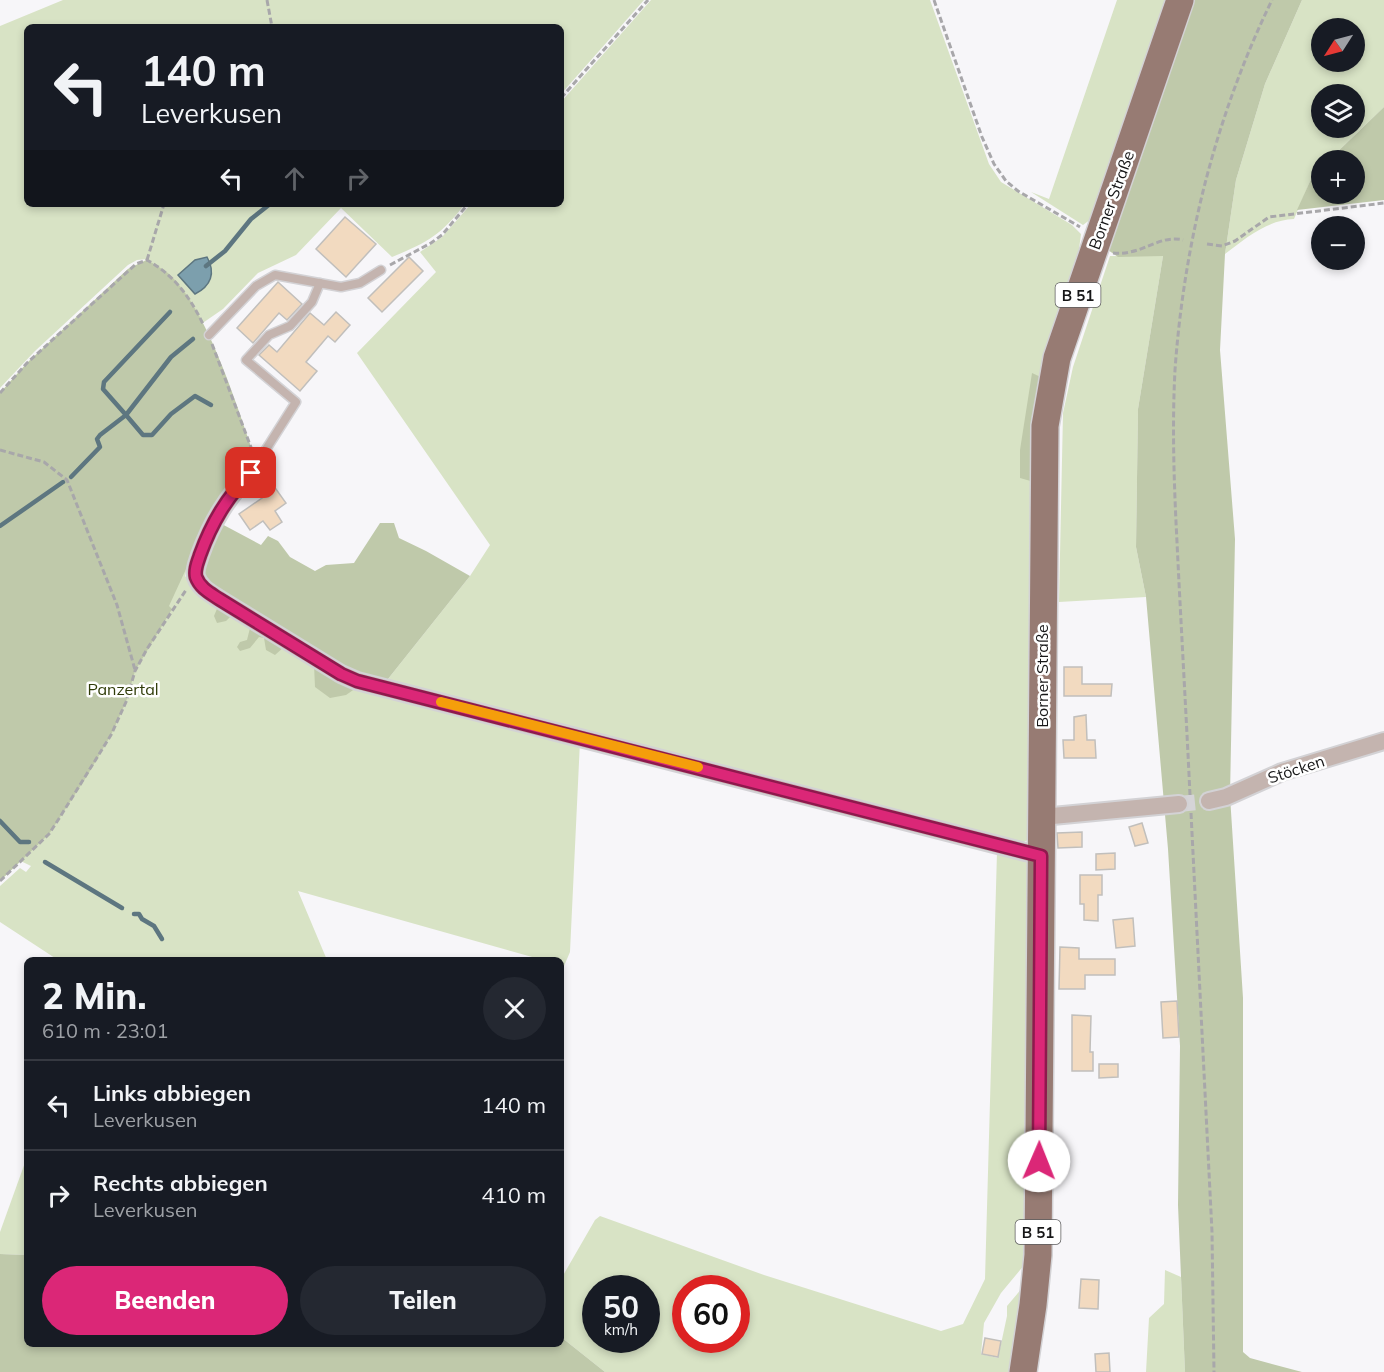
<!DOCTYPE html>
<html lang="de">
<meta charset="utf-8">
<style>
:root{--surface:#171b24;--page:#242831;--text:#f1f3f6;--muted:#9ea1a6;--line:#363941;--accent:#db2777}
body{margin:0;font-family:Mulish,sans-serif;background:var(--page);color:var(--text);height:100vh;display:flex;flex-direction:column;font-size:22px;white-space:nowrap}
*{box-sizing:border-box;margin:0}
p{font-size:20px;color:var(--muted)}
.icon{flex:none;width:33px;height:33px;fill:none;stroke:currentColor;stroke-width:2;stroke-linecap:round;stroke-linejoin:round}
.map{position:relative;flex:1;overflow:hidden}
.side{position:absolute;left:24px;top:957px;width:540px;height:390px;display:flex;flex-direction:column;background:var(--surface);border-radius:9px;box-shadow:0 3px 9px #0003}
.side>*{flex:none}
.banner{position:absolute;left:24px;top:24px;width:540px;height:183px;border-radius:9px;box-shadow:0 3px 9px #0003;background:#171b24;color:var(--text);overflow:hidden}
.needle{width:39px;rotate:234deg}
.fabs{position:absolute;left:1311px;top:18px;display:grid;gap:12px}
.fabs a{display:grid;place-items:center;width:54px;height:54px;border-radius:50%;background:var(--surface);box-shadow:0 3px 9px #0003;font-size:30px}
.speed{position:absolute;left:582px;top:1275px;display:flex;gap:12px;font-size:30px;font-weight:700;text-align:center}
.speed>*{display:grid;place-content:center;width:78px;height:78px;border-radius:50%;background:var(--surface);box-shadow:0 3px 9px #0003;line-height:1}
.speed small{font-size:15px;font-weight:400}
.speed .limit{border:9px solid #d22;background:#fff;color:#111}
.pin{position:absolute;display:grid;place-items:center;width:51px;height:51px;color:#fff;margin:-26px;border-radius:12px;box-shadow:0 3px 9px #0006}
.me{position:absolute;width:66px;margin:-33px;rotate:1deg;stroke-linejoin:round;filter:drop-shadow(0 0 4px #0008)}
.turn{display:flex;align-items:center;gap:21px;height:126px;padding:0 18px;font-size:27px}
.turn .icon{width:78px;height:78px;stroke-width:2.5}
.turn b{display:block;font-size:42px;line-height:51px}
.lanes{display:flex;align-items:center;height:57px;padding:0 18px;background:#0003;justify-content:center;gap:30px;direction:ltr}
.lanes .off{opacity:.35}
.round{display:grid;place-items:center;flex:none;width:63px;height:63px;border-radius:32px;background:var(--page)}
.head{display:flex;align-items:center;justify-content:space-between;height:102px;padding:0 18px}
h1{font-size:36px;font-weight:800;line-height:45px}
.action{display:flex;gap:12px;margin-top:auto;padding:12px 18px}
.action a{flex:1;height:69px;border-radius:36px;background:var(--accent);color:#fff;font-size:24px;font-weight:800;line-height:69px;text-align:center}
.action a+a{background:var(--page);color:var(--text)}
ul{padding:0;list-style:none}
li{display:flex;align-items:center;gap:18px;height:90px;padding:0 18px;border-top:2px solid var(--line)}
li div{flex:1}
li b{display:block;font-size:22px}
li em{font-style:normal}
.map>svg:first-child{display:block}
.green{fill:#d8e3c5;fill-rule:evenodd}
.forest{fill:#bfc9aa}
.water{fill:#7c9fad;stroke:#5d7680;stroke-width:1.5}
.lines{fill:none;stroke-linecap:round;stroke-linejoin:round}
.stream{stroke:#5d7680;stroke-width:4.5}
.building{fill:#f2dac0;stroke:#c1bfbc;stroke-width:1.5}
.minor-tunnel{stroke:#d5d4d7;stroke-width:16;stroke-dasharray:16 8;stroke-linecap:butt}
.service-casing{stroke:#d3d2d5;stroke-width:11}
.minor-casing{stroke:#d3d2d5;stroke-width:20}
.primary-casing{stroke:#d3d2d5;stroke-width:30}
.path{stroke:#a8a7aa;stroke-width:3;stroke-dasharray:6 3;stroke-linecap:butt}
.service{stroke:#c4b4af;stroke-width:8}
.minor{stroke:#c4b4af;stroke-width:16}
.primary{stroke:#977b73;stroke-width:27}
.route-casing{stroke:#8e194d;stroke-width:15}
.route{stroke:#db2777;stroke-width:10}
.slow{stroke:#f59e0b;stroke-width:10}
.labels{text-anchor:middle;dominant-baseline:central;stroke-width:5;stroke-linejoin:round;paint-order:stroke}
.shield{fill:#fff;stroke:#5c5c5d;stroke-width:1.5}
.shield-label{font-size:15px;font-weight:bold;fill:#161617}
.street-label{font-size:16px;fill:#161617;stroke:#fff}
.park-label{font-size:16px;fill:#303c09;stroke:#fff}
</style>
<div class="map">
<svg width="1384" height="1372" viewBox="0 0 1384 1372">
<rect width="100%" height="100%" fill="#f7f6f9"/>
<!-- green -->
<g class="green">
<path d="M63 0H644L561 94V27H27V204H465C440 236 428 242 392 257L341 208 296 255 258 273 223 309 194 329 191 549 185 576 202 594 248 621 250 628 264 638 359 686 580 741 570 952 564 966 561 965V960H543L298 891 327 960H58L0 922V886L20 868 26 872 31 866 0 851V393L27 363 128 269 148 259 137 260 128 265 35 351 0 388V26Z"/>
<path d="M651 0H930L989 164 1001 182 1072 225 1081 234 1075 279 1043 378 1032 374 1034 482 1028 840 1019 844 384 684 470 576 490 545 357 353 436 272 420 252 442 237 471 204H561V102Z"/>
<path d="M1117 0H1171L1091 219 1083 225 1031 192 1049 199Z"/>
<path d="M1302 0H1384V107L1329 160H1322L1321 168 1312 177 1294 219C1267 220 1246 238 1225 254L1236 180 1265 84ZM1322 28H1354V62H1322ZM1322 94H1354V128H1322Z"/>
<path d="M1110 256H1163L1138 409 1136 547 1146 597 1059 602 1063 413 1073 367Z"/>
<path d="M997 852 1025 858 1028 862 1025 1264 1001 1293 984 1323 981 1354 998 1358 1007 1316V1306L1023 1287 1014 1372H605L561 1337V1279L595 1220 600 1216 764 1275 941 1331 963 1324 985 1279ZM596 1288H646V1340H596ZM686 1288H736V1340H686Z"/>
<path d="M27 1157V1255L0 1254V1232Z"/>
<path d="M1165 1270 1181 1277 1185 1372H1146L1149 1318 1164 1304Z"/>
</g>
<!-- forest -->
<g class="forest">
<path d="M1191 0H1302L1265 84 1236 180 1225 254 1220 350 1235 539 1230 796 1243 998V1352L1250 1358 1302 1372H1185L1178 1205 1180 1046 1168 849 1146 597 1136 547 1138 409 1163 256 1118 257 1108 250Z"/>
<path d="M1384 107V200L1297 210 1312 177 1321 168 1322 194H1354V160H1329Z"/>
<path d="M147 260C155 265 164 269 170 275 208 311 237 406 254 455L251 473 209 519 169 606 172 609 135 671 126 702 111 735 87 776 49 834 0 881V393L27 363 128 269Z"/>
<path d="M1032 373 1043 378 1034 482 1020 478V450Z"/>
<path d="M218 522 261 545 268 536 278 541 290 557 315 571 326 565 354 563 380 523H394L399 538 426 551 470 576 384 684 359 686 346 695 330 698 315 687 314 665 284 647 275 655 266 650 264 638 259 637 250 648 240 651 237 647 240 642 247 640 250 628 248 621 235 612 226 621 217 623 214 616 219 604 204 576 207 545Z"/>
<path d="M0 1254 27 1255V1344H561V1337L605 1372H0Z"/>
</g>
<!-- water -->
<path class="water" d="M207 257C216 273 211 286 195 294L178 275 195 260Z"/>
<g class="lines">
<!-- stream -->
<g class="stream">
<path d="M206 266 225 251 251 219 270 204"/>
<path d="M193 339 171 357 126 415 143 435H152L171 414 195 396 211 405"/>
<path d="M71 477 100 447 97 439 100 435 126 415 103 389 104 382 170 312"/>
<path d="M0 526 63 482"/>
<path d="M0 821 20 842H29"/>
<path d="M45 862 122 908"/>
<path d="M134 914H139L142 919 154 926 162 939"/>
</g>
</g>
<!-- building -->
<g class="building">
<path d="M345 217 376 244 346 277 316 249Z"/>
<path d="M409 257 423 271 382 312 368 298Z"/>
<path d="M278 282 302 304 287 320 279 313 253 343 237 328Z"/>
<path d="M336 312 350 325 335 342 328 336 306 362 317 371 300 391 259 355 269 345 277 352 310 313 324 325Z"/>
<path d="M268 478 286 503 275 511 282 522 270 530 263 521 250 530 239 514 262 498 254 488Z"/>
<path d="M1064 667H1082V684H1112L1111 696H1064Z"/>
<path d="M1086 715 1087 740H1095L1096 758H1064L1063 740H1074V717Z"/>
<path d="M1142 823 1148 843 1135 846 1129 827Z"/>
<path d="M1082 832V847L1058 848 1057 833Z"/>
<path d="M1115 853V869L1096 870V854Z"/>
<path d="M1080 875H1102V895H1098V921L1084 920V904H1080Z"/>
<path d="M1133 918 1135 946 1116 948 1113 920Z"/>
<path d="M1060 947 1079 948V959H1115V975H1085V989H1059Z"/>
<path d="M1177 1001 1179 1037 1163 1038 1161 1002Z"/>
<path d="M1072 1015 1091 1016 1090 1052H1093V1071H1072Z"/>
<path d="M1099 1064H1118V1077L1099 1078Z"/>
<path d="M1081 1279 1099 1280 1098 1309 1079 1308Z"/>
<path d="M985 1338 1001 1341 998 1357 982 1354Z"/>
<path d="M1109 1353 1110 1372H1096L1095 1354Z"/>
</g>
<g class="lines">
<!-- minor-tunnel -->
<path class="minor-tunnel" d="M1179 804 1209 801"/>
<defs>
<g id="service">
<path d="M209 335 256 286 275 275 341 287 360 283 381 270"/>
<path d="M251 473 296 402 246 360 269 335 290 326 312 302 320 283"/>
</g>
<g id="minor">
<path d="M251 473C227 497 212 522 200 555 198 562 194 569 196 577 200 588 210 593 219 599L341 674 357 681 1041 856"/>
<path d="M1209 801 1226 797 1282 772 1384 741"/>
<path d="M1042 817 1179 804"/>
</g>
<path id="primary" d="M1023 1372 1033 1305 1038 1255 1045 426 1057 358 1180 0"/>
</defs>
<!-- service casing -->
<use href="#service" class="service-casing"/>
<!-- minor casing -->
<use href="#minor" class="minor-casing"/>
<!-- primary casing -->
<use href="#primary" class="primary-casing"/>
<!-- path -->
<g class="path">
<path d="M267 0 272 27"/>
<path d="M934 0 982 137 994 164 1006 181 1018 191 1080 227"/>
<path d="M561 98 648 0"/>
<path d="M1207 244 1222 246 1235 241 1269 217 1384 203"/>
<path d="M1113 253C1142 256 1159 234 1183 240"/>
<path d="M147 260 164 204"/>
<path d="M390 265 431 243 442 235 468 204"/>
<path d="M212 344 252 450"/>
<path d="M0 393 27 363 136 264 147 260C174 275 190 297 203 324"/>
<path d="M0 450 44 462 67 480 117 605 135 670"/>
<path d="M1190 795C1186 710 1181 626 1177 542 1174 484 1172 427 1175 370 1184 242 1216 115 1272 0"/>
<path d="M1191 813 1212 1232 1214 1372"/>
<path d="M0 881 49 834 60 817 111 735 126 702 135 671 147 649 186 590"/>
</g>
<!-- service -->
<use href="#service" class="service"/>
<!-- minor -->
<use href="#minor" class="minor"/>
<!-- primary -->
<use href="#primary" class="primary"/>
</g>
<g class="lines">
<defs>
<path id="route" d="M251 473C227 497 212 522 200 555 198 562 194 569 196 577 200 588 210 593 219 599L341 674 357 681 1041 856 1039 1161"/>
</defs>
<!-- route casing -->
<use href="#route" class="route-casing"/>
<!-- route -->
<use href="#route" class="route"/>
<!-- slow -->
<path class="slow" d="M441 702 698 767"/>
</g>
<g class="labels">
<!-- shield labels -->
<g class="shield">
<rect x="1055.5" y="283" width="45" height="24" rx="4.5"/>
<rect x="1015.5" y="1220" width="45" height="24" rx="4.5"/>
</g>
<g class="shield-label">
<text x="1078" y="295">B 51</text>
<text x="1038" y="1232">B 51</text>
</g>
<!-- street labels -->
<g class="street-label">
<text transform="translate(1111 200) rotate(-70)">Borner Straße</text>
<text transform="translate(1042 676) rotate(-90)">Borner Straße</text>
<text transform="translate(1296 769) rotate(-18)">Stöcken</text>
</g>
<!-- park labels -->
<g class="park-label">
<text x="123" y="689">Panzertal</text>
</g>
</g>
</svg>
<div class="fabs">
<a><svg class="needle" viewBox="-14 -14 28 28"><path d="M0-13l5 13h-10z" fill="#e53935"/><path d="M0 13l5-13h-10z" fill="#9ea1a6"/></svg></a>
<a><svg class="icon" aria-label="layers" viewBox="0 0 24 24"><path d="M12 4l9 5-9 5-9-5zM3 14l9 5 9-5"/></svg></a>
<a>+</a>
<a>−</a>
</div>
<div class="speed"><div>50<small>km/h</small></div><div class="limit">60</div></div>
<div class="pin" style="left:251px;top:473px;background:#d93025"><svg class="icon" aria-label="arrive" viewBox="0 0 24 24"><path d="M6 21V4h12l-3 4 3 4H6"/></svg></div>
<svg class="me" style="left:1039px;top:1161px" viewBox="-20 -20 40 40"><circle r="19" fill="#fff"/><path d="M0-13L10 11 0 6-10 11z" fill="#db2777"/></svg>
<div class="banner">
<div class="turn"><svg class="icon" aria-label="left" viewBox="0 0 24 24"><path d="M17 20v-9H6M10 6l-5 5 5 5"/></svg><div><b>140 m</b>Leverkusen</div></div>
<div class="lanes"><svg class="icon" aria-label="left" viewBox="0 0 24 24"><path d="M17 20v-9H6M10 6l-5 5 5 5"/></svg><svg class="icon off" aria-label="ahead" viewBox="0 0 24 24"><path d="M12 20V5M6 11l6-6 6 6"/></svg><svg class="icon off" aria-label="right" viewBox="0 0 24 24"><path d="M7 20v-9h11M14 6l5 5-5 5"/></svg></div>
</div>
<section class="side">
<div class="head"><div><h1>2 Min.</h1><p>610 m · 23:01</p></div><a class="round"><svg class="icon" aria-label="close" viewBox="0 0 24 24"><path d="M6 6l12 12M18 6L6 18"/></svg></a></div>
<ul>
<li><svg class="icon" aria-label="left" viewBox="0 0 24 24"><path d="M17 20v-9H6M10 6l-5 5 5 5"/></svg><div><b>Links abbiegen</b><p>Leverkusen</p></div><em>140 m</em></li>
<li><svg class="icon" aria-label="right" viewBox="0 0 24 24"><path d="M7 20v-9h11M14 6l5 5-5 5"/></svg><div><b>Rechts abbiegen</b><p>Leverkusen</p></div><em>410 m</em></li>
</ul>
<div class="action"><a>Beenden</a><a>Teilen</a></div>
</section>
</div>
